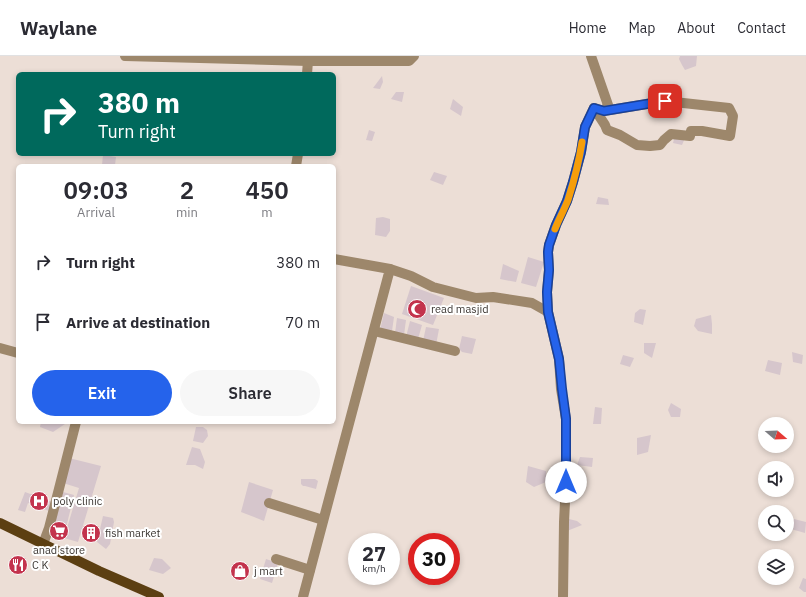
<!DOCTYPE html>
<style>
:root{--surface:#fff;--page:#f7f7f7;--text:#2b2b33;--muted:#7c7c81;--line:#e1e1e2;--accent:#2563eb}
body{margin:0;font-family:"IBM Plex Sans",sans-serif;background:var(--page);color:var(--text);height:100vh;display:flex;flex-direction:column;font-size:15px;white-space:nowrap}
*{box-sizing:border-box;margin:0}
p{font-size:13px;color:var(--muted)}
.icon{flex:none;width:22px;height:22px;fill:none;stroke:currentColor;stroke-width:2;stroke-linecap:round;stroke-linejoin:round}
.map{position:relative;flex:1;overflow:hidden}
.side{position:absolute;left:16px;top:108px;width:320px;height:260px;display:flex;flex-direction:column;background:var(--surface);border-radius:6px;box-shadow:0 2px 6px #0003}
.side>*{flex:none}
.guide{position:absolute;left:16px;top:16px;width:320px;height:84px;border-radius:6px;box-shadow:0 2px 6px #0003;background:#00695c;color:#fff;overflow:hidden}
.needle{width:26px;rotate:109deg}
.controls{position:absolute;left:758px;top:361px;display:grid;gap:8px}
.controls a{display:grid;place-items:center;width:36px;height:36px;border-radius:50%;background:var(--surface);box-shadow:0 2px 6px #0003;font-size:20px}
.speed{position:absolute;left:348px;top:477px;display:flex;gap:8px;font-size:20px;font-weight:700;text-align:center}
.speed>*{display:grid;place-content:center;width:52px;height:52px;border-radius:50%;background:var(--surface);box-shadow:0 2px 6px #0003;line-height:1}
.speed small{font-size:10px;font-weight:400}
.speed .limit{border:6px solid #d22;background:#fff;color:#111}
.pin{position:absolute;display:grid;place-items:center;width:34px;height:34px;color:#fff;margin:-17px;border-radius:8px;box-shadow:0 2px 6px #0006}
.me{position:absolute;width:44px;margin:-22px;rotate:0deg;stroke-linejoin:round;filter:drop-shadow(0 0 3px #0008)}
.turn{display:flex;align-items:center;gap:14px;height:84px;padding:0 16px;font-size:18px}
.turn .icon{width:52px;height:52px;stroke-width:2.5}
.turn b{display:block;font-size:28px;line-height:34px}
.eta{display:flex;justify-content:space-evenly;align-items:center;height:68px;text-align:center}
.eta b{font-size:24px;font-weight:600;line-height:28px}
.primary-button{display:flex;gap:8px;margin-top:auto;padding:8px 16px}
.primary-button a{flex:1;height:46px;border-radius:24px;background:var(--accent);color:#fff;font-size:16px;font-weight:600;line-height:46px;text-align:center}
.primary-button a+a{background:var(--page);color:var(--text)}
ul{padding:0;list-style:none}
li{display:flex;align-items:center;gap:12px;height:60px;padding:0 16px}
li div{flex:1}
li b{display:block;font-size:15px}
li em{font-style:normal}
header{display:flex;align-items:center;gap:24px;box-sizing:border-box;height:56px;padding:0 20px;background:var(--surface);border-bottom:1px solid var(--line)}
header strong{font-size:19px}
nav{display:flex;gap:22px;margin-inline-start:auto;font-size:14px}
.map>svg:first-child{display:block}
.building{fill:#d6c6cc}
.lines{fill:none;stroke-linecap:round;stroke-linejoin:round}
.minor{stroke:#9d876b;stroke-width:10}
.major{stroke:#5c3f12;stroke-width:10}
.route-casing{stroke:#184099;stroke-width:10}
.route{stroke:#2563eb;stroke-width:7}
.slow{stroke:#f59e0b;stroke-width:7}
.labels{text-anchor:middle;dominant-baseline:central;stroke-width:4;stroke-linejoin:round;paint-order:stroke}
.poi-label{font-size:11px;fill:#3a3531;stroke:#fff;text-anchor:start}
</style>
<header>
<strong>Waylane</strong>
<nav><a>Home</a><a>Map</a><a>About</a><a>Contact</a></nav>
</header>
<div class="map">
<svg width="806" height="541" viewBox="0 0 806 541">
<rect width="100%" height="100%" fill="#ecded6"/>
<!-- building -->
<g class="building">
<path d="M680 0H697L696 10 685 14 682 9 679 3Z"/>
<path d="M382 20 383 26 380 33 373 32Z"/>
<path d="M396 36H404L402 46 391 43Z"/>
<path d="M453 43 463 51 461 60 450 53Z"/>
<path d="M369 74 375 76 372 85 366 84Z"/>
<path d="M675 79 685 82 682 89 673 87Z"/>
<path d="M103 99 116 101 115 109H102Z"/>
<path d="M434 116 447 120 443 129 430 124Z"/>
<path d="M598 141 608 143 609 149 596 148Z"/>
<path d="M383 161 390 163V175L386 181 375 179 376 162Z"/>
<path d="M528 201 544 206 536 231 521 227Z"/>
<path d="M503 208 519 215 516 226 500 223Z"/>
<path d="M411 230 444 242 433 269 402 258Z"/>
<path d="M640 253 646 254 643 269 634 266 635 257Z"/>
<path d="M384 257 394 261 392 275 380 274Z"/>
<path d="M711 259 712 268V278L698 275 694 270 696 263Z"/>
<path d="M397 262 406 264 404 279 395 277Z"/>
<path d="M410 265 422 269 418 283 406 281Z"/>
<path d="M426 271 439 273 436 289 423 285Z"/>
<path d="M462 280 476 283 472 298 462 296 459 293Z"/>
<path d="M644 287H656L652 302 644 297Z"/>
<path d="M792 296 803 299 802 308 793 306Z"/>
<path d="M623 299 634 302 630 311 620 308Z"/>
<path d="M768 304 782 307 780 319 765 315Z"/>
<path d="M671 347 681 353 680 361H671L668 354Z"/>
<path d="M595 351 602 352 601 368H593Z"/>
<path d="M41 366H65V368L53 376 40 371Z"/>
<path d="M196 371H203L207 374 208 380 203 387 193 385Z"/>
<path d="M651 379 648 396 637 399V382Z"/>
<path d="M192 391 200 393 205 406 203 413 195 409H186Z"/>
<path d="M580 401 593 402 592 411 577 409Z"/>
<path d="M69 402 101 410 78 486 64 482 79 432 63 427Z"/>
<path d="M528 410 546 415V426L534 431 526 426Z"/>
<path d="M301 423H315L318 425 316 433 305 430H307H303L301 428Z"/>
<path d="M249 426 273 434 264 465 241 456Z"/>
<path d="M25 436 52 446 49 455 28 447 25 456 18 454Z"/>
<path d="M63 436 74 439 65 476 53 474Z"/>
<path d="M103 460 113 462 114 466 110 488 106 493 97 486Z"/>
<path d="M569 463 577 465 582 469 567 475Z"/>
<path d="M794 463 806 466 805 477 791 473Z"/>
<path d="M91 467 97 469 92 486 86 484Z"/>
<path d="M154 502 162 503 171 512 163 518 149 514Z"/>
<path d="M266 503 278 507 272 527 260 523Z"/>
<path d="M236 508 243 509 246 512 244 521 233 518Z"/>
<path d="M803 522 806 523V536H804L799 532Z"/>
</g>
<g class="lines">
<!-- minor -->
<g class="minor">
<path d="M125 0 308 5"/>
<path d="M591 0 608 49 604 55"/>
<path d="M307 18 308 5H409L414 0"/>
<path d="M665 45 729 52 733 60 730 80 702 75H691L690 80 671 78 664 84 660 89 650 90 637 89 620 79 607 74 605 69 594 52 604 55Z"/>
<path d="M296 110 298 98"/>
<path d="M390 213 411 220 433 231 476 242 493 241 532 247 548 256"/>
<path d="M374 275 455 295"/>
<path d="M0 292 18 297"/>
<path d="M269 447 323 464"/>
<path d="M43 488 49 472 76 366"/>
<path d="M276 503 310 514"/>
<path d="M303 541 390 213 334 203"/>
<path d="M563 541 564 466 566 426V363L561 333 559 303 548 256 547 236 549 214 548 196 549 189 556 169 567 145 573 126 581 96 585 71 594 52"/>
</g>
<!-- major -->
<path class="major" d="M0 467 99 515 159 541"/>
</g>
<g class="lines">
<defs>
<path id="route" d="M566 426V363L562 333 559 303 548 256 547 236 549 214 548 196 549 189 556 169 567 145 573 126 581 96 585 71 594 52 604 55 665 45"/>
</defs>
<!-- route casing -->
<use href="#route" class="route-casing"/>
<!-- route -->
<use href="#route" class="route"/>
<!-- slow -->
<path class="slow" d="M555 173C559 163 564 154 568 144 574 125 579 106 582 86"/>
</g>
<!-- icons -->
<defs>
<symbol id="mosque-disc" viewBox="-11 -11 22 22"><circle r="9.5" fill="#c3334d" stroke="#fff"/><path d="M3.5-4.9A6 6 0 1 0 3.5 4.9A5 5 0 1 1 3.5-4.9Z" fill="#fff"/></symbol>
<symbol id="hospital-disc" viewBox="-11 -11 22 22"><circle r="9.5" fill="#c3334d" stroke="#fff"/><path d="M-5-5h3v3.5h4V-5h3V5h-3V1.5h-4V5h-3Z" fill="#fff"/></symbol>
<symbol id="supermarket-disc" viewBox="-11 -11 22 22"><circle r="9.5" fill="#c3334d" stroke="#fff"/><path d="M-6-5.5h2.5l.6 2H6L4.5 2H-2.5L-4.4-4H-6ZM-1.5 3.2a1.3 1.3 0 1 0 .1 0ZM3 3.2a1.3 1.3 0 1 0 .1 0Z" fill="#fff"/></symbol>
<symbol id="building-disc" viewBox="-11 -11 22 22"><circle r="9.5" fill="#c3334d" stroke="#fff"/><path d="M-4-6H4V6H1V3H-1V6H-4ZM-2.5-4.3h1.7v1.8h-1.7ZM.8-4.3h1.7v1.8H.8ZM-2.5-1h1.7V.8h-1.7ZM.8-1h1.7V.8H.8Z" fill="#fff"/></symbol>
<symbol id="restaurant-disc" viewBox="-11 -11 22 22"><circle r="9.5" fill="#c3334d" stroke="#fff"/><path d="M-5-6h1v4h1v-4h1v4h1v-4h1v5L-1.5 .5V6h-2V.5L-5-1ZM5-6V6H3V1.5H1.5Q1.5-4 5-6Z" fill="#fff"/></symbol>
<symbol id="shop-disc" viewBox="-11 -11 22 22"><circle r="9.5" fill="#c3334d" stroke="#fff"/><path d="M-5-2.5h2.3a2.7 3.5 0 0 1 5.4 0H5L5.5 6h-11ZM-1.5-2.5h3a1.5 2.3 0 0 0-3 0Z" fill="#fff"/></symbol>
</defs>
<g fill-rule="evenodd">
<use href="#mosque-disc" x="406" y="242" width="22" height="22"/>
<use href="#hospital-disc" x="28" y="434" width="22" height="22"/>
<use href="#supermarket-disc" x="48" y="464" width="22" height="22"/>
<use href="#building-disc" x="80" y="466" width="22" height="22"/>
<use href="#restaurant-disc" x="7" y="498" width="22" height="22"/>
<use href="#shop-disc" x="229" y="504" width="22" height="22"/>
</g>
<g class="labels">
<!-- poi labels -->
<g class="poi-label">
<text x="431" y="253">read masjid</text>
<text x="53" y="445">poly clinic</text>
<text x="105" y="477">fish market</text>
<text x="59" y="494" text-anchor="middle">anad store</text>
<text x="32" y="509">C K</text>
<text x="254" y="515">j mart</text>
</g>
</g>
</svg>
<div class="controls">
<a><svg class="needle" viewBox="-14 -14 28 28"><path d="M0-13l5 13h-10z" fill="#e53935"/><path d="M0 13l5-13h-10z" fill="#7c7c81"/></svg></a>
<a><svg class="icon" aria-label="sound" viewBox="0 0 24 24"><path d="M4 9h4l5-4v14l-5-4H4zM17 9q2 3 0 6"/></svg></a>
<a><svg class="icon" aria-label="search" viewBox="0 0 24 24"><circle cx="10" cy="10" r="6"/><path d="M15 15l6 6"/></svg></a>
<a><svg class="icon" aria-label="layers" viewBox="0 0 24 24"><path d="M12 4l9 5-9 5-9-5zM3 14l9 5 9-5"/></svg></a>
</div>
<div class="speed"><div>27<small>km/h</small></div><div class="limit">30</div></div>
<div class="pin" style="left:665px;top:45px;background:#d93025"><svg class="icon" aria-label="arrive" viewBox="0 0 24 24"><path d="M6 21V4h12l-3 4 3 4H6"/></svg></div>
<svg class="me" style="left:566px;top:426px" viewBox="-20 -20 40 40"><circle r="19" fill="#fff"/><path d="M0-13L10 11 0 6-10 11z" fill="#2563eb"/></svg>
<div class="guide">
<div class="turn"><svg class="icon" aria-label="right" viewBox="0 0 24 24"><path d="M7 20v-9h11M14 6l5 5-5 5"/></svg><div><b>380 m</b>Turn right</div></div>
</div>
<section class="side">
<div class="eta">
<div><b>09:03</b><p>Arrival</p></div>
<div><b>2</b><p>min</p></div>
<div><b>450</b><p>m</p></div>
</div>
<ul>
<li><svg class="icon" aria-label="right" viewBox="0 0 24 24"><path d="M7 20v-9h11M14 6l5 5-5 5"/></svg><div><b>Turn right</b></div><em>380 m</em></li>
<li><svg class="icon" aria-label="arrive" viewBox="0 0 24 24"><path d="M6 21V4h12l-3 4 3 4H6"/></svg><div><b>Arrive at destination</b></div><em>70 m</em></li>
</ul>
<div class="primary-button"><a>Exit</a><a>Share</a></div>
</section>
</div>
